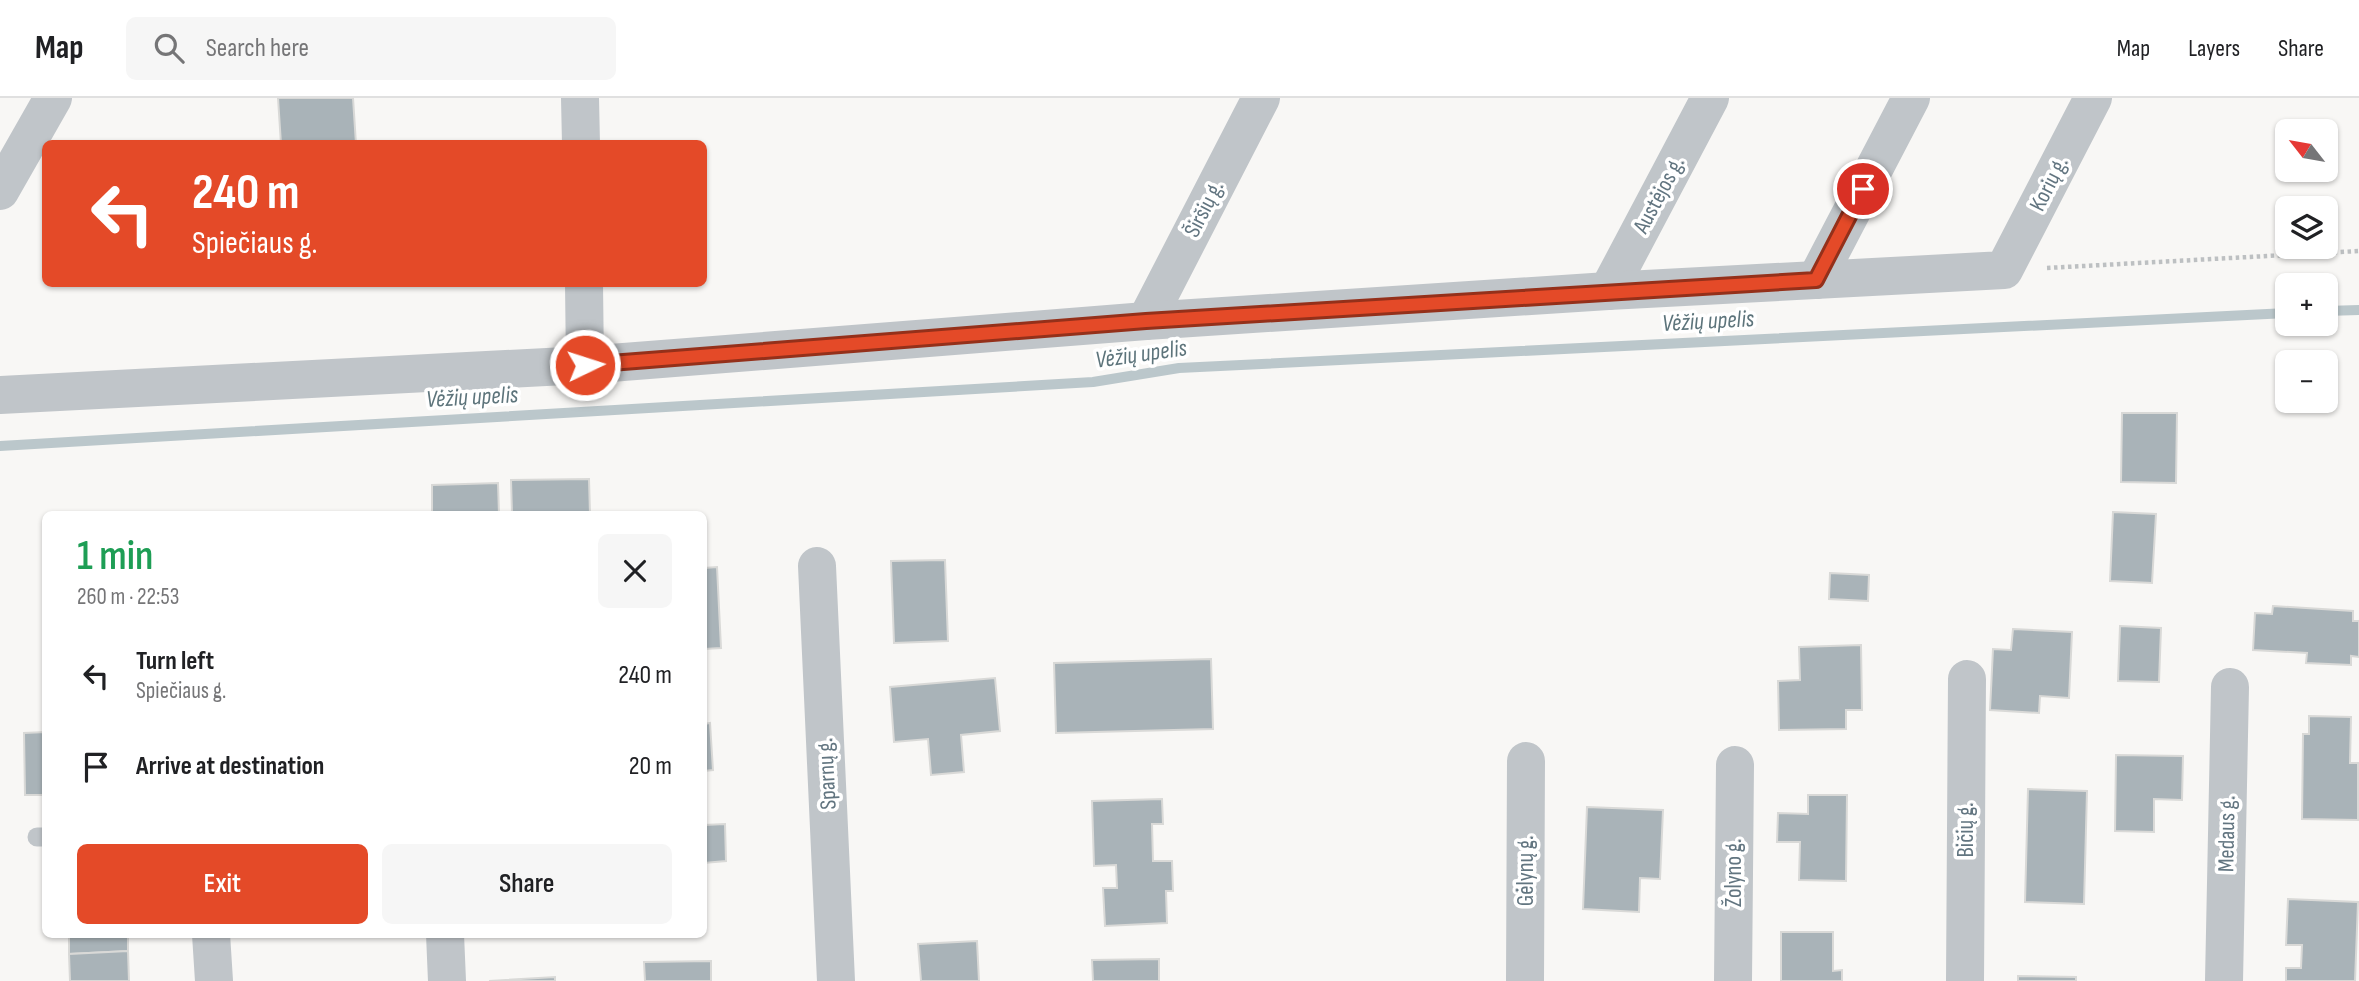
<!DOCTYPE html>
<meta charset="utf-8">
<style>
:root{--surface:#fff;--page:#f6f6f6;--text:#202124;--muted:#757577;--line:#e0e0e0;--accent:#e44a28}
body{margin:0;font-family:"Sofia Sans Condensed",sans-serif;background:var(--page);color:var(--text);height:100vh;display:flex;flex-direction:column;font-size:26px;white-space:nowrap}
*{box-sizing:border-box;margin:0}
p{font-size:23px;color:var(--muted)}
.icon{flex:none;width:38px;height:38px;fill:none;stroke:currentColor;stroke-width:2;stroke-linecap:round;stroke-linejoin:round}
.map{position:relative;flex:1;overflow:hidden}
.side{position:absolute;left:42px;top:413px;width:665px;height:427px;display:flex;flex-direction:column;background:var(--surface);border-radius:10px;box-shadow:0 2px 5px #0004}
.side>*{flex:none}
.top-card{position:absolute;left:42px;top:42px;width:665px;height:147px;border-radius:10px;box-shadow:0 2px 5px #0004;background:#e44a28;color:#fff;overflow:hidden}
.needle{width:46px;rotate:301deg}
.tools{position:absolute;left:2275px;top:21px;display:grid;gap:14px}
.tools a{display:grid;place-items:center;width:63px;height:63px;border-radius:10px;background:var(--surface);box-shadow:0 2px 5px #0004;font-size:35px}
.pin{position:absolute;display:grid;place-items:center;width:60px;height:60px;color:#fff;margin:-30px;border:4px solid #fff;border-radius:50%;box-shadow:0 2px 7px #0007}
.me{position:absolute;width:77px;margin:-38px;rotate:86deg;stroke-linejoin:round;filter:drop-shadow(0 0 5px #0008)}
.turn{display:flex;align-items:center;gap:24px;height:147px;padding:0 35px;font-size:32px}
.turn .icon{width:91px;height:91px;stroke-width:2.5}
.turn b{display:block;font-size:49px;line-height:60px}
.round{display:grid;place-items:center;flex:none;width:74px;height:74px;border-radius:10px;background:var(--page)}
.summary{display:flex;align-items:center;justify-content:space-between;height:119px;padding:0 35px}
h1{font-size:42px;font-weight:600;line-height:52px;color:#1e9e55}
.primary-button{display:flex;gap:14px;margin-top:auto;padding:14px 35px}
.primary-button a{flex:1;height:80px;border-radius:10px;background:var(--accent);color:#fff;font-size:28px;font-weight:600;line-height:80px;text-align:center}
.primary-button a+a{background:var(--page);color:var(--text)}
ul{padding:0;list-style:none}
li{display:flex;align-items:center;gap:21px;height:91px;padding:0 35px}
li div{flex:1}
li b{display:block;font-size:26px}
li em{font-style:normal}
header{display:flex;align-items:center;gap:42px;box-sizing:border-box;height:98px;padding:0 35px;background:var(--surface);border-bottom:2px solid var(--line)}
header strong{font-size:33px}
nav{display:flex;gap:38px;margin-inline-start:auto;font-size:24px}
.search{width:490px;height:63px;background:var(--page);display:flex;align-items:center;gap:18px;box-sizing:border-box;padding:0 24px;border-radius:10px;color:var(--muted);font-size:26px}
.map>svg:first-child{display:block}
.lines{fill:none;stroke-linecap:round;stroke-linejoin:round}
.stream{stroke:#bbc7cb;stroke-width:10}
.building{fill:#a9b3b8;stroke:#d9d9d7;stroke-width:2}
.path{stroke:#bdc0c2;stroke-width:4.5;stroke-dasharray:3.5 3.5;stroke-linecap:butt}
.service{stroke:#c0c5c9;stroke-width:19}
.minor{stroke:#c0c5c9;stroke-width:38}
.route-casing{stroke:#94301a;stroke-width:18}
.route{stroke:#e44a28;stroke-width:12}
.labels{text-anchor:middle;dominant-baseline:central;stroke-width:7;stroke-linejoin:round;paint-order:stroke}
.street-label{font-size:23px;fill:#627580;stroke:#fff}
.water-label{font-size:24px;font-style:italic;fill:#5d747b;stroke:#fff}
</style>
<header>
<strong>Map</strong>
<div class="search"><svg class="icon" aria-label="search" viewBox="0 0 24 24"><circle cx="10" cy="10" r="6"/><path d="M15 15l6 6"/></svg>Search here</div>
<nav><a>Map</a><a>Layers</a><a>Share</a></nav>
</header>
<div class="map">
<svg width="2359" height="883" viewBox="0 0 2359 883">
<rect width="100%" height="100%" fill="#f8f7f5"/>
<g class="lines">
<!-- stream -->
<g class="stream">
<path d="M2326 213 2359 212"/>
<path d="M0 348 1093 284 1179 270 2287 215"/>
</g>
</g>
<!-- building -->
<g class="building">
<path d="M278 0H353L356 46H281Z"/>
<path d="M2122 315H2177L2176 385 2121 384Z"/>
<path d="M589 381 590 416H512L511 382Z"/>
<path d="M498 385 499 416H432V387Z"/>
<path d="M2113 414 2156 416 2152 485 2110 483Z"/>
<path d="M945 462 948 543 894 545 891 463Z"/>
<path d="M717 469 721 550 704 551V470Z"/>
<path d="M1830 475 1869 477 1868 503 1829 501Z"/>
<path d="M2273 508 2353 513V523H2359V559L2351 558V567L2306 565 2307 555 2253 552 2255 515 2272 516Z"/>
<path d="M2120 528 2161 530 2159 584 2118 583Z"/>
<path d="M2013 531 2072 534 2069 600 2040 598 2039 615 1990 612 1993 551 2011 552Z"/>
<path d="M1861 547 1862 612H1846V631L1779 632 1778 583 1800 582 1799 549Z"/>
<path d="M1211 561 1213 631 1056 635 1054 565Z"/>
<path d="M995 580 1000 633 961 637 964 674 931 677 928 641 894 644 890 589Z"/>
<path d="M2309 618 2351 619 2350 665H2358V722L2302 721 2303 636H2309Z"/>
<path d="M710 625 713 672 704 673V626Z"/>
<path d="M46 634V697H25L24 635Z"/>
<path d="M2116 657 2183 658 2182 702 2154 701V734L2115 733Z"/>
<path d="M2028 691 2087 693 2084 806 2025 804Z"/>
<path d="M1808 697H1847L1846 783 1799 782 1800 744H1777L1778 715 1808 716Z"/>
<path d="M1162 701 1163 726H1152L1153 763H1172L1173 793H1166L1167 825 1105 828 1103 790H1117L1116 767 1094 768 1092 703Z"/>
<path d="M1587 709 1663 712 1660 781 1640 780 1639 814 1583 811Z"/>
<path d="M725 726 726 763 704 765V727Z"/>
<path d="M2288 801 2358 804 2355 883H2286V870H2301L2302 847H2286Z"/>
<path d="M1781 834H1833V873L1842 872V883H1781Z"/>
<path d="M69 836H128V853L69 856Z"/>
<path d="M977 843 979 883H921L918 846Z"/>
<path d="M128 853 129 883H70L69 856Z"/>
<path d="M1159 861V883H1093L1092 862Z"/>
<path d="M711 863V883H645L644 864Z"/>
<path d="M2018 878 2076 879V883H2018Z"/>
<path d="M555 879V883H489Z"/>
</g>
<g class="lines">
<!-- path -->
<path class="path" d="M2047 170 2359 153"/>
<!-- service -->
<path class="service" d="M37 739H46"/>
<!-- minor -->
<g class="minor">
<path d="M580 0 581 46"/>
<path d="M0 93 53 0"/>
<path d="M1816 182 1911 0"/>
<path d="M584 186 585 267"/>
<path d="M1608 193 1710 0"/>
<path d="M1146 223 1261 0"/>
<path d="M0 297 585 267 1146 223 1608 193 2004 172 2093 0"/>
<path d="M817 468 836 883"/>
<path d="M211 836 214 883"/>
<path d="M445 836 447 883"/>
<path d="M1525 883 1526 663"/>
<path d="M1733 883 1735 667"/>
<path d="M1965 883 1967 581"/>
<path d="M2224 883 2230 589"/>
</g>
</g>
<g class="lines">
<defs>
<path id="route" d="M585 267 1146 223 1816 182 1863 91"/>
</defs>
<!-- route casing -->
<use href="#route" class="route-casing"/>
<!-- route -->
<use href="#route" class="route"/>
</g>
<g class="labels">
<!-- street labels -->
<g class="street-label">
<text transform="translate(2049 86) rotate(-63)">Korių g.</text>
<text transform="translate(1659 97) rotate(-62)">Austėjos g.</text>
<text transform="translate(1204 111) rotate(-63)">Širšių g.</text>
<text transform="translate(827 676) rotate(-93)">Sparnų g.</text>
<text transform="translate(1966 732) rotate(-90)">Bičių g.</text>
<text transform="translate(2227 736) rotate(-89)">Medaus g.</text>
<text transform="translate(1526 773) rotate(-90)">Gėlynų g.</text>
<text transform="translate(1734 775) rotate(-90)">Žolyno g.</text>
</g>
<!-- water labels -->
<g class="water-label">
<text transform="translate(1708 223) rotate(-3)">Vėžių upelis</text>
<text transform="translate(1141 256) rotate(-8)">Vėžių upelis</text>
<text transform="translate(472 299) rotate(-3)">Vėžių upelis</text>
</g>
</g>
</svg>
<div class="tools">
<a><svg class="needle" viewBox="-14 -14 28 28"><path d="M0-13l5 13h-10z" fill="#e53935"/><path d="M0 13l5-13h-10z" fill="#757577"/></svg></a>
<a><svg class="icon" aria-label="layers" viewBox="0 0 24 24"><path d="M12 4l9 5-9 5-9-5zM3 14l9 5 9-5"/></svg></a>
<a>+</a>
<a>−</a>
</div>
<div class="pin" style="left:1863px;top:91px;background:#d93025"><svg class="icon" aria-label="arrive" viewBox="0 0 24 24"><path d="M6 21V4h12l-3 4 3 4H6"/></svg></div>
<svg class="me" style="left:585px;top:267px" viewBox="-20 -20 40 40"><circle r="17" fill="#e44a28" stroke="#fff" stroke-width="3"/><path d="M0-11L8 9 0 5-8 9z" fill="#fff"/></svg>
<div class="top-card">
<div class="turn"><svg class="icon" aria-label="left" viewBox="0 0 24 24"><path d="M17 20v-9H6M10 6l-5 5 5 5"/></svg><div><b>240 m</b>Spiečiaus g.</div></div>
</div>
<section class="side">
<div class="summary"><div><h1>1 min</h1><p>260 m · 22:53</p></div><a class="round"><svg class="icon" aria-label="close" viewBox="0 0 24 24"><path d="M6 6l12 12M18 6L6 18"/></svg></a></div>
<ul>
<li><svg class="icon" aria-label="left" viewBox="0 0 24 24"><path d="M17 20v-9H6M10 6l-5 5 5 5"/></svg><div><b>Turn left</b><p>Spiečiaus g.</p></div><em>240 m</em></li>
<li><svg class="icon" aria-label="arrive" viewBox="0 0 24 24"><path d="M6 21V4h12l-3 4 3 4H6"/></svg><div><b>Arrive at destination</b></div><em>20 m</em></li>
</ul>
<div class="primary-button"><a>Exit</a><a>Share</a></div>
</section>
</div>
